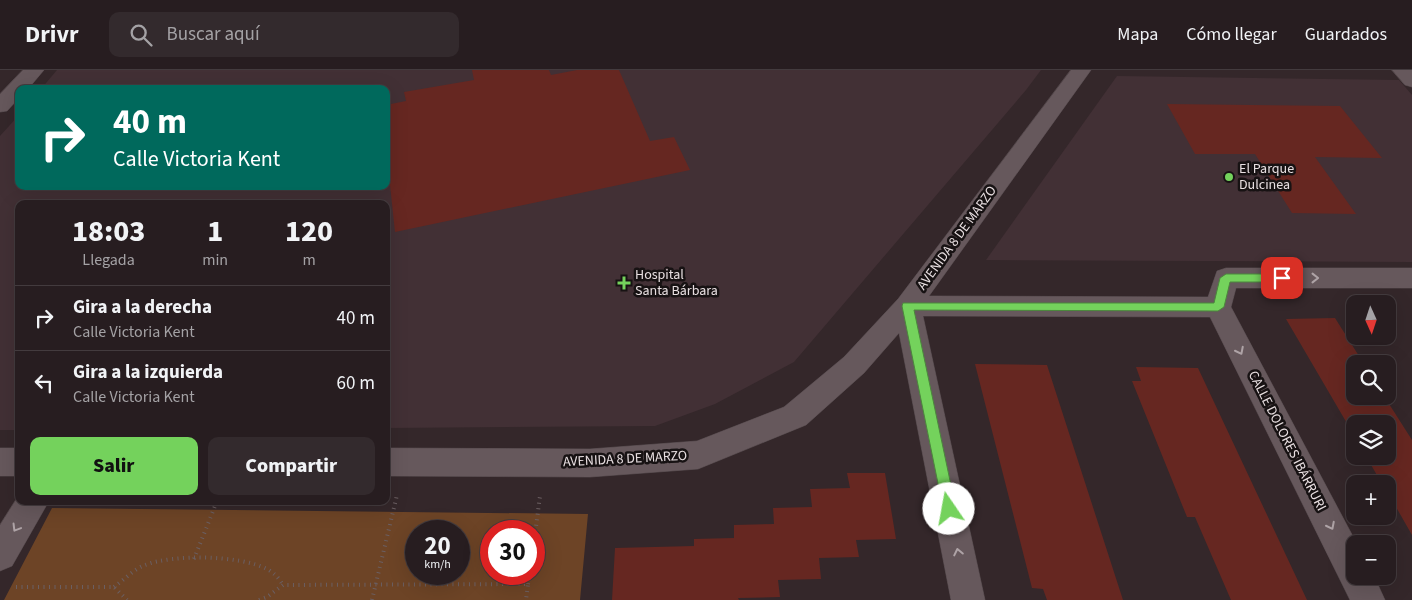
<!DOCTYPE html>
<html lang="es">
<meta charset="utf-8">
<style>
:root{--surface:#271d20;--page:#332a2d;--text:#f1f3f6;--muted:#a4a2a5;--line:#433b3e;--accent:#74d25c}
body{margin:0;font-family:"Source Sans 3",sans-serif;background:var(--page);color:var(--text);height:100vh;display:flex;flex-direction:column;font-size:19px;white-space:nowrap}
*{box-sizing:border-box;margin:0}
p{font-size:16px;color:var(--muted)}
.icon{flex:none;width:28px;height:28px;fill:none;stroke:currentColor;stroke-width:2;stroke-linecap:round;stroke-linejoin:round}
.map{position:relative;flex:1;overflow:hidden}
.panel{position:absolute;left:15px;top:130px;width:375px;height:305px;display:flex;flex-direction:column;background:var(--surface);border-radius:10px;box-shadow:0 5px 20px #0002,0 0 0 1px var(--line)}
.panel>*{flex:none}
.top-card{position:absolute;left:15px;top:15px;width:375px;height:105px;border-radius:10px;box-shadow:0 5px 20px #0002,0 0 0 1px var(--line);background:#00695c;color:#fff;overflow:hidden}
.needle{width:32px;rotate:177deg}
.buttons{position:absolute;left:1346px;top:225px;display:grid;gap:10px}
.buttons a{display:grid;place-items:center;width:50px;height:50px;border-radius:10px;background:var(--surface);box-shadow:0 5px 20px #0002,0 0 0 1px var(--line);font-size:25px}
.speed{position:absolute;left:405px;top:450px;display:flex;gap:10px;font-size:25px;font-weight:700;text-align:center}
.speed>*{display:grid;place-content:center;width:65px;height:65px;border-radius:50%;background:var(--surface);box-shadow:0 5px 20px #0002,0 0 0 1px var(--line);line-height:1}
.speed small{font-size:12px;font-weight:400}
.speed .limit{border:8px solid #d22;background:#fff;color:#111}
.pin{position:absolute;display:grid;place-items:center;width:42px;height:42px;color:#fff;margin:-21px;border-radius:10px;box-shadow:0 2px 8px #0006}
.me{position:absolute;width:55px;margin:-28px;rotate:348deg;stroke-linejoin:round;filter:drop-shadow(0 0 4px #0008)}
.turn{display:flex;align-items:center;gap:18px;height:105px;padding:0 15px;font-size:22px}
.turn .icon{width:65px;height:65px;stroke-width:2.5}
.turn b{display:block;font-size:35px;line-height:42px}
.eta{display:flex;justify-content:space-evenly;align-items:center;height:85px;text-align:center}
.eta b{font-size:30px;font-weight:800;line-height:35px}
.primary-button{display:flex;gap:10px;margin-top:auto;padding:10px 15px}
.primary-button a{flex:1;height:58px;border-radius:10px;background:var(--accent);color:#111;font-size:20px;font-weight:800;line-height:58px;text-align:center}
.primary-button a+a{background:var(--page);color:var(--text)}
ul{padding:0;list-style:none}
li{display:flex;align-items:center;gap:15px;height:65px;padding:0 15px;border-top:1px solid var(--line)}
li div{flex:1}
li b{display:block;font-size:19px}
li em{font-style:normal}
header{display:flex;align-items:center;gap:30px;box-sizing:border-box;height:70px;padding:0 25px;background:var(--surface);border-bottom:1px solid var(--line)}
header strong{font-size:24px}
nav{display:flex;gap:28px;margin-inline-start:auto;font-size:18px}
.search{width:350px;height:45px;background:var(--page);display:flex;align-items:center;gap:12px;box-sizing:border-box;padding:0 18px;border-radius:10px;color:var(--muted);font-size:19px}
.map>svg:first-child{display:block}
.built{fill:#423035}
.green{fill:#6d4426;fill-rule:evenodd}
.building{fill:#662721}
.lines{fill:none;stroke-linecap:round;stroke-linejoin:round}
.street-casing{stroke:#514649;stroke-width:1}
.path{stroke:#6b5f62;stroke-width:4;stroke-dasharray:1 4.5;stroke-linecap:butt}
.street{fill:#66585c;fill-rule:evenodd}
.oneway{stroke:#aea3a6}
.route{fill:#74d25c;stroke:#4b883c}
.poi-dot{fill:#74d25c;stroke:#171213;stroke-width:2}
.labels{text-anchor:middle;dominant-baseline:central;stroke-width:5;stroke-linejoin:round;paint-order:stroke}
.poi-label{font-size:14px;fill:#e9e0e2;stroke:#171213;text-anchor:start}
.street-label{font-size:14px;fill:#e9e0e2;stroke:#171213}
</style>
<header>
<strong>Drivr</strong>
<div class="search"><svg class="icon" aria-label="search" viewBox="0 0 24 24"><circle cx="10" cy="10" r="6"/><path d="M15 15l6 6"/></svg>Buscar aquí</div>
<nav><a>Mapa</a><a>Cómo llegar</a><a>Guardados</a></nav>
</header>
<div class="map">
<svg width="1412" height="530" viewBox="0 0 1412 530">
<rect width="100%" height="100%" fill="#34272a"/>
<!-- built -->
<g class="built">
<path d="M57 0H1041L1026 20 794 292 715 334 655 356 386 358V134H19V360H0V66L19 45V116H386V19H41Z"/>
<path d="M1117 6 1399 10 1412 25V192L986 190Z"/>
</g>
<!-- green -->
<path class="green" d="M52 438 588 444 580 530H4ZM416 461H459V504H416ZM534 461V504H491V461Z"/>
<!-- building -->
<g class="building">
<path d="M472 0H549L551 5 577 0H619L650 71 674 67 690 100 395 162 390 115 386 116V35L406 31 404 22 474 10Z"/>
<path d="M1167 34 1340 36 1382 88 1315 87 1356 144 1292 143 1255 84H1195Z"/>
<path d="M1335 248 1364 294H1355V326H1384L1412 370V465L1388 423V414H1382L1366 386H1388V354H1355V367L1286 249Z"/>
<path d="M975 294 1047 295 1123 530H1047L1043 519 1032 518Z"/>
<path d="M1136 297 1198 298 1307 530H1231L1195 447H1187L1132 311H1141Z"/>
<path d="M847 403H885L896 469 856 470 859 487 819 488 821 509 778 510 780 527 738 528 739 530H612L615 478 694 476V469L734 468V455L774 454 773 438 812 437 810 419 850 418Z"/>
</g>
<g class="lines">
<defs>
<g id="street">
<path d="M23 0H44L28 19H19V28L7 41 0 42V24Z"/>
<path d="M1071 0H1091L929 226 1208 227 1217 201 1226 198H1412V218H1236L1231 237 1357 474H1355V506H1374L1385 530H1350L1210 247 923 246 985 530H951L899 263 864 303 806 355 698 399 590 407 386 406V378L590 379 697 371 784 337 844 287 898 229Z"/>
<path d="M1392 0H1412V17L1405 15Z"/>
<rect x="0" y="378" width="19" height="28"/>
<path d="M19 425V431H49L12 496 0 501V455Z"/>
</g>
</defs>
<!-- street casing -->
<use href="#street" class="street-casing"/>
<!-- path -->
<g class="path">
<path d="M534 472 540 426"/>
<path d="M194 489 217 431"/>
<path d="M528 514 530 504"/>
<path d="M16 517H114L127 530"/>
<path d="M114 517C124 510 134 499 145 495 174 484 239 485 267 499 274 503 279 508 283 515"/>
<path d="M259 530 267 527 283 515 528 514 526 530"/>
<path d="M372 530 397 425"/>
</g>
<!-- street -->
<use href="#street" class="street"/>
</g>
<!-- one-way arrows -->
<defs><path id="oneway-chevron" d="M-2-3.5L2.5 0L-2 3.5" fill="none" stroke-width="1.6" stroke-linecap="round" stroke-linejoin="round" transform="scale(1.25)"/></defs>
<g class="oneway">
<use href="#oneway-chevron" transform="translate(1315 208)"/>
<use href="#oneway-chevron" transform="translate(1240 281) rotate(63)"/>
<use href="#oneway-chevron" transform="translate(1331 456) rotate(63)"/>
<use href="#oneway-chevron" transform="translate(16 458) rotate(121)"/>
<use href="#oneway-chevron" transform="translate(958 482) rotate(-102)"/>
</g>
<!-- route -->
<path class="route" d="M1226 204H1282L1287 208 1282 212H1230L1224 237 1218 241 914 240 956 439 954 443 949 445 944 443 902 236 903 233H1214L1220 208Z"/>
<!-- markers -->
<g class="poi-dot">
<circle cx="1229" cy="107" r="5"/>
<path d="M621.5 205.5h5v5h5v5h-5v5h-5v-5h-5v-5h5z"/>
</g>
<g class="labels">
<!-- poi labels -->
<g class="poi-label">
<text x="1239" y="99">El Parque<tspan x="1239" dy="16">Dulcinea</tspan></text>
<text x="635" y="205">Hospital<tspan x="635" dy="16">Santa Bárbara</tspan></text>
</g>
<!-- street labels -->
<g class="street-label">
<text transform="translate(957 168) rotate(-54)">AVENIDA 8 DE MARZO</text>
<text transform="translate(1287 371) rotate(63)">CALLE DOLORES IBÁRRURI</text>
<text transform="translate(625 389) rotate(-3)">AVENIDA 8 DE MARZO</text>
</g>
</g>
</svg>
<div class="buttons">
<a><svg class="needle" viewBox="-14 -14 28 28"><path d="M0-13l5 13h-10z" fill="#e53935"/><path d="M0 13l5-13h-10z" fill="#a4a2a5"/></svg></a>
<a><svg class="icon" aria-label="search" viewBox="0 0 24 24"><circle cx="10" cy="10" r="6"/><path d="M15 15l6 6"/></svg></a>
<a><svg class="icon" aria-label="layers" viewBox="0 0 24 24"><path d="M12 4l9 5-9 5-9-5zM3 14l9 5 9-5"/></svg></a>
<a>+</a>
<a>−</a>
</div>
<div class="speed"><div>20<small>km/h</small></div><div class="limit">30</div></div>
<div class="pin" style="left:1282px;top:208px;background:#d93025"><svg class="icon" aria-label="arrive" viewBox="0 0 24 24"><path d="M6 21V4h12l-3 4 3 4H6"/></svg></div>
<svg class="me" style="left:949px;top:439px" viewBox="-20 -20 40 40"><circle r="19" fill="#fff"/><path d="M0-13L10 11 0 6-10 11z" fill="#74d25c"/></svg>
<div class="top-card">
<div class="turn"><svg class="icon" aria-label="right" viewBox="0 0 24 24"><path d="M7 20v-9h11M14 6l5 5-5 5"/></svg><div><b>40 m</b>Calle Victoria Kent</div></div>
</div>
<section class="panel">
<div class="eta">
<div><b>18:03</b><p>Llegada</p></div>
<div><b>1</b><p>min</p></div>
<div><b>120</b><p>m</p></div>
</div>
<ul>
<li><svg class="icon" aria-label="right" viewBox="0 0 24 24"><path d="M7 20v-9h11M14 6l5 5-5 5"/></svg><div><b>Gira a la derecha</b><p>Calle Victoria Kent</p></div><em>40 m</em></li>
<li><svg class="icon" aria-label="left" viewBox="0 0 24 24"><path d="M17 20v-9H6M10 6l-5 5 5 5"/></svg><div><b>Gira a la izquierda</b><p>Calle Victoria Kent</p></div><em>60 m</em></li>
</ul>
<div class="primary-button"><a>Salir</a><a>Compartir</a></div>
</section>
</div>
